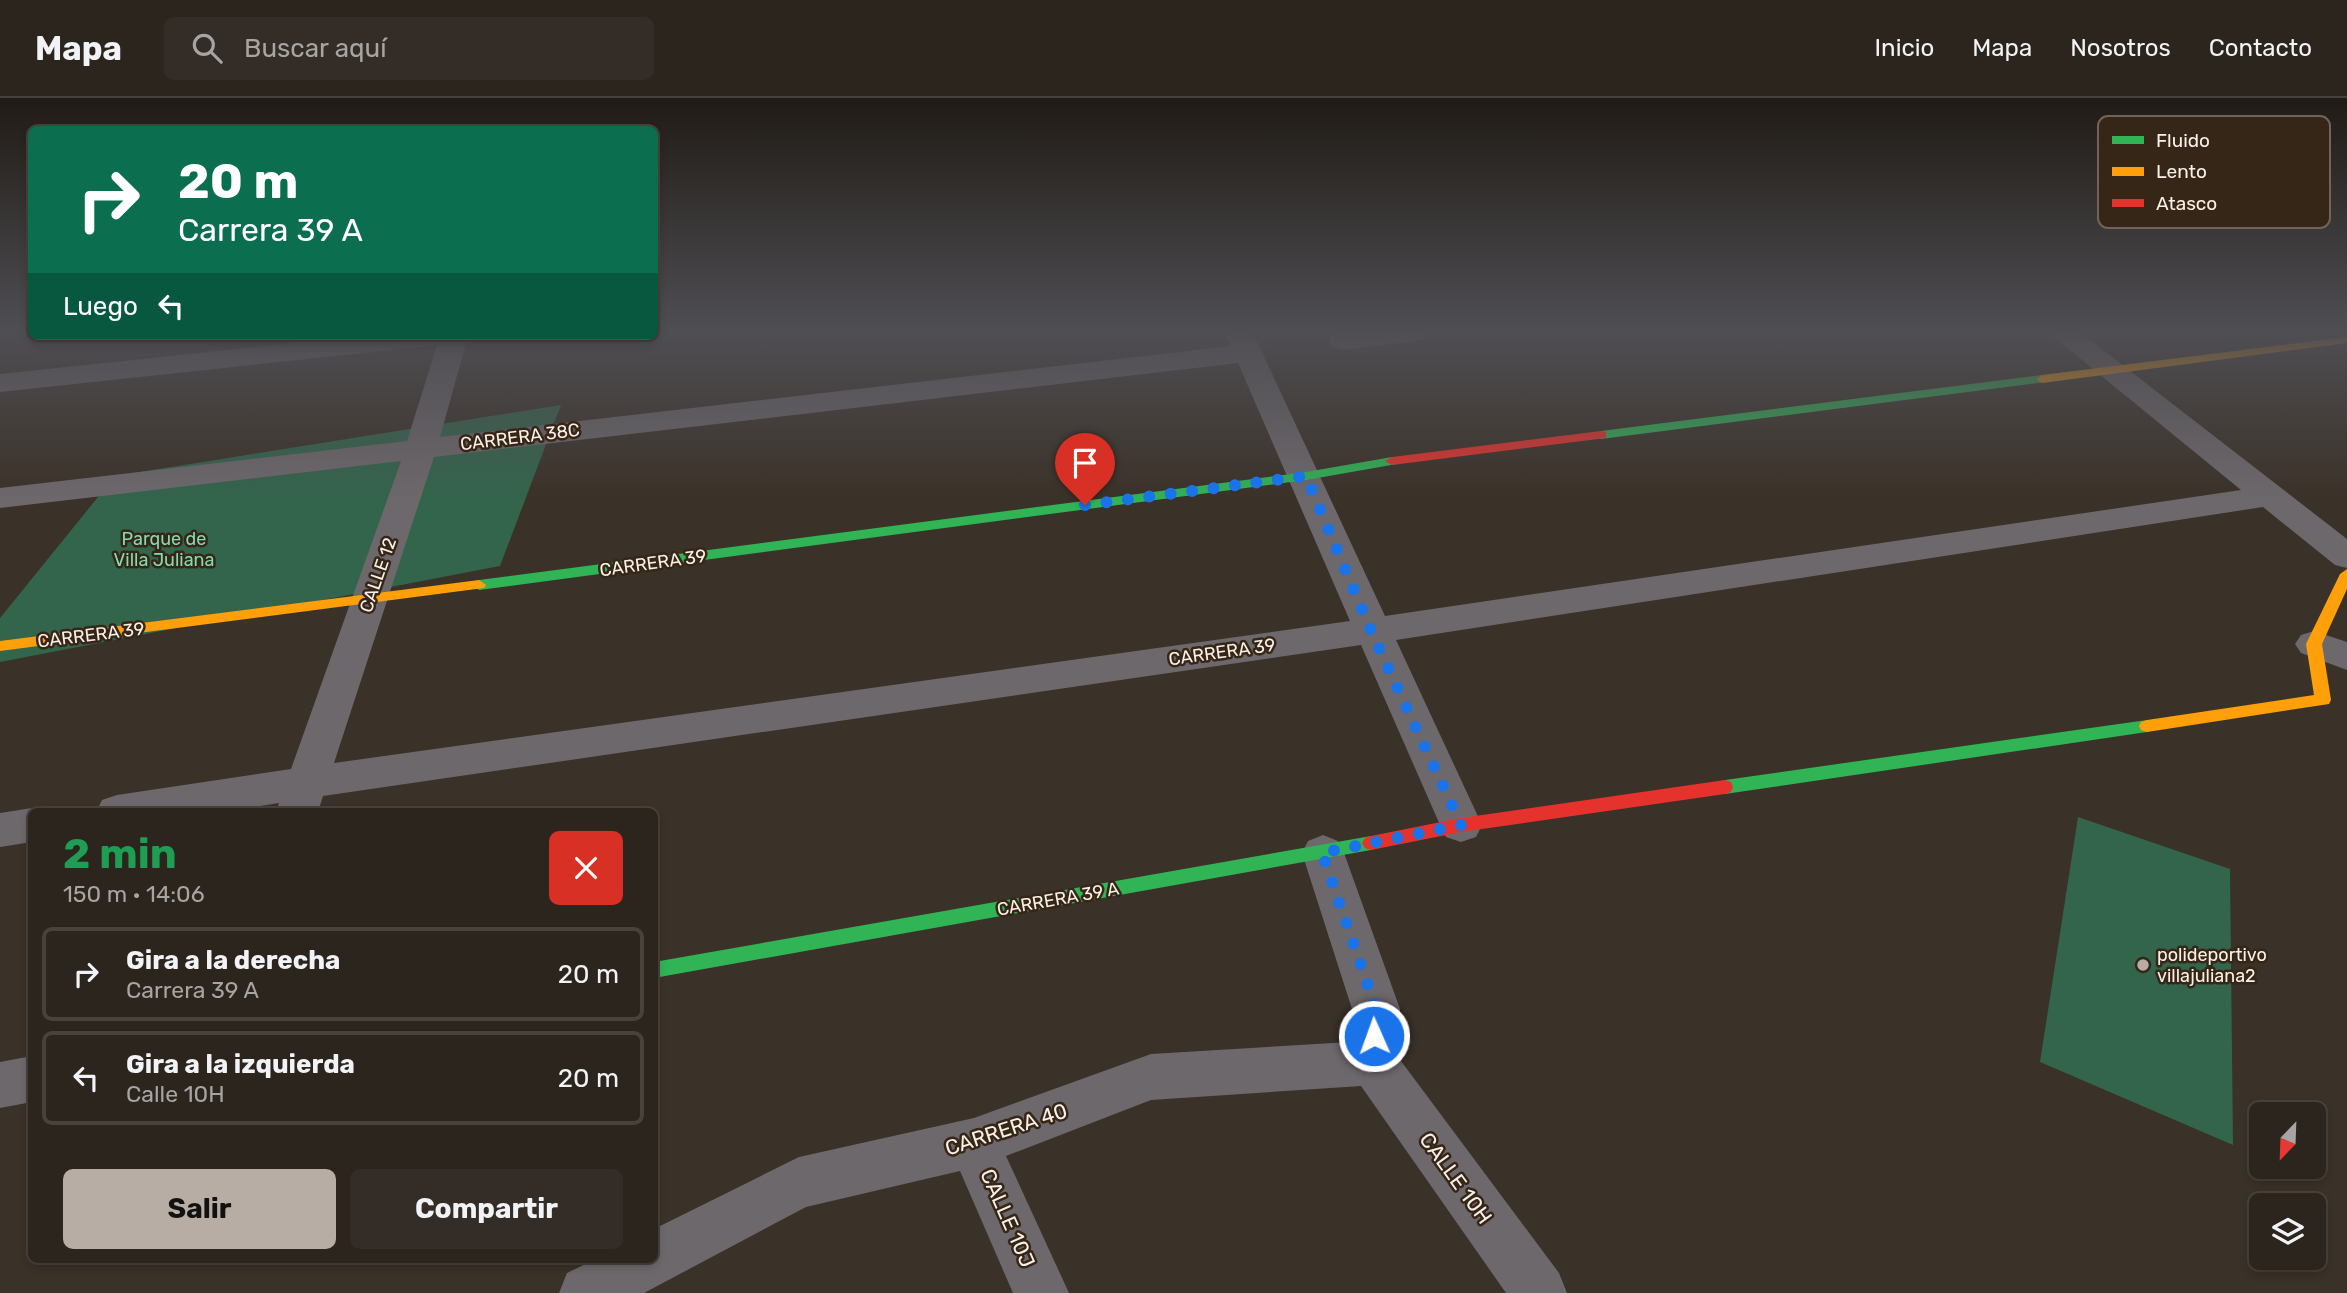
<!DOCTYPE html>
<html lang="es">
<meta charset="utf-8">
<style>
:root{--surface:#2c251e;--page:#342d27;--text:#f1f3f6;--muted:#a6a5a4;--line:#48423c;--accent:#b7ada4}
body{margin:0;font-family:Rubik,sans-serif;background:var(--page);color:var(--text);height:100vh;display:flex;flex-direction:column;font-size:26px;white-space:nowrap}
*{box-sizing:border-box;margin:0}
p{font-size:23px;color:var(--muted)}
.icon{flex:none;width:38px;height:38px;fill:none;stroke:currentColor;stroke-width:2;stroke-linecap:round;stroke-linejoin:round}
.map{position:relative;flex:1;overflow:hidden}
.details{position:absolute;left:28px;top:710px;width:630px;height:455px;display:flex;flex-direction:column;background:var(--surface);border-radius:10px;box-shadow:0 4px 10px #0003,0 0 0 2px var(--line)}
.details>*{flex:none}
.hud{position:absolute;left:28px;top:28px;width:630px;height:214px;border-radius:10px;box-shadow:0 4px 10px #0003,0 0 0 2px var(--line);background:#0b6e4f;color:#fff;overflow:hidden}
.needle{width:46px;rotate:203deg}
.fabs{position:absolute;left:2249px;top:1004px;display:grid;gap:14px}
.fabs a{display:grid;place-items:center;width:77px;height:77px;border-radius:10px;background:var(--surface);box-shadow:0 4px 10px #0003,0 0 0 2px var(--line);font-size:35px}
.pin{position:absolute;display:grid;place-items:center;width:60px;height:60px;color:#fff;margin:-72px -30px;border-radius:50% 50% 50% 0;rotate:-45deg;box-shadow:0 0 7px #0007}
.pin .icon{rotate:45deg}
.me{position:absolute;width:77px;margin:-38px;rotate:358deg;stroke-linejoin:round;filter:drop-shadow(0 0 5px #0008)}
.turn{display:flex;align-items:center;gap:24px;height:147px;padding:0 35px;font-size:32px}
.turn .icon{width:91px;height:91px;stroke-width:2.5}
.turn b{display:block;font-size:49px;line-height:60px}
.then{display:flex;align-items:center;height:66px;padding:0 35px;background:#0003;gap:14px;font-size:26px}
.round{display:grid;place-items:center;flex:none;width:74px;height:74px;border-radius:10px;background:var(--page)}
.overview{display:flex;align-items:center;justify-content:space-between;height:119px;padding:0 35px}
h1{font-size:42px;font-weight:700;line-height:52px;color:#1e9e55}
.button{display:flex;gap:14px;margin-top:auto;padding:14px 35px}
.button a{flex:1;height:80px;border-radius:10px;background:var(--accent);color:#111;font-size:28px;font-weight:700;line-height:80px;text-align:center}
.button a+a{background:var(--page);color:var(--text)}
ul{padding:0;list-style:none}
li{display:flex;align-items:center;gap:21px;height:94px;margin:0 14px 10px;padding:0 21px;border:4px solid var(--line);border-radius:10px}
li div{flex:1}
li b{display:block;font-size:26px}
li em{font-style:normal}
header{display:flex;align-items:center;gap:42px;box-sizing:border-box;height:98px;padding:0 35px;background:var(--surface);border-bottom:2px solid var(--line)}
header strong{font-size:33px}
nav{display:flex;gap:38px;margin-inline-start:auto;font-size:24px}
.search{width:490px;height:63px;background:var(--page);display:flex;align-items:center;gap:18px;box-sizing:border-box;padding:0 24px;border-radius:10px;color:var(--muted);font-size:26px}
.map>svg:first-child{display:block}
.green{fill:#33644c}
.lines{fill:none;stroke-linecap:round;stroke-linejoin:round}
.street{fill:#6d686c;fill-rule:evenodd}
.fast{fill:#30b455;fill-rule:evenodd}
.slow{fill:#ff9f0a;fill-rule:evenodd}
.jam{fill:#e5322d;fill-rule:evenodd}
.route{stroke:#1a73e8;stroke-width:12;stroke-dasharray:0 21.6}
.poi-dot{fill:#b7ada4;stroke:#362617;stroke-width:2.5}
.labels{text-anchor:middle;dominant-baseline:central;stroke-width:5;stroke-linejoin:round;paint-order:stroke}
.street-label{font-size:18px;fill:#fbf0e6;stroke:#362617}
.park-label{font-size:18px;fill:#83dcb1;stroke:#362617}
.poi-label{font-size:18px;fill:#fbf0e6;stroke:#362617;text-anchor:start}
.near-street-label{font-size:21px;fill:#fbf0e6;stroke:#362617}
.key{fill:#362617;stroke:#716355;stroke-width:2}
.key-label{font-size:19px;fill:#fbf0e6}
</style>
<header>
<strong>Mapa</strong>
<div class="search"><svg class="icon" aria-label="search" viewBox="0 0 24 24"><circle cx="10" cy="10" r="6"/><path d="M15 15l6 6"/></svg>Buscar aquí</div>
<nav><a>Inicio</a><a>Mapa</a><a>Nosotros</a><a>Contacto</a></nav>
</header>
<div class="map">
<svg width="2347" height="1195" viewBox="0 0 2347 1195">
<rect width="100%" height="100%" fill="#3a3128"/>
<!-- green -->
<g class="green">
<path d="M561 307 500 468 0 564V520L115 378Z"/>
<path d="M2078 719 2230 771 2233 1047 2040 964Z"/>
</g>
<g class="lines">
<!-- street -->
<g class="street">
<path d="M1225 235H1253L1385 518 2241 392 2049 235H2081L2347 441V470L2335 467 2263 409 1396 542 1482 727 1476 739 1461 744 1446 739 1440 727 1361 547 323 698 318 714H276L279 705 221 714H96L102 702 117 697 291 671 401 363 0 410V390L407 343 437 247 0 294V276L361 238H468L440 339 1231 248ZM1238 265 1350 523 334 665 434 359Z"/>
<path d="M1338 235H1428L1424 241 1414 243 1342 252 1332 249 1328 243 1332 237Z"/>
<path d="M2314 533 2347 544V572L2301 555 2295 546 2301 537Z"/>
<path d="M32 710 44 714H32V744L0 749V715Z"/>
<path d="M1323 737 1338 743 1344 755 1400 911 1398 959 1559 1175 1567 1195H1506L1361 988 1151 1002 1006 1058 1069 1195H1013L960 1073 806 1109 644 1195H559L567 1175 594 1162H654V1131L799 1059 974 1020 1151 956 1350 944 1352 911 1302 755 1308 743Z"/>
<path d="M32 958V1004L0 1010V964Z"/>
</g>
<!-- fast -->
<g class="fast">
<path d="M2042 277 2046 278V284L1601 341 1595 337 1601 333Z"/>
<path d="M1392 359 1397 360V366L1306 382 479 492 472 487 479 482 1306 374Z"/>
<path d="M2147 622 2153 624 2155 628 2153 632 2147 634 1725 696 1719 694 1717 689 1719 684 1725 682Z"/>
<path d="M1371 738 1377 740 1380 745 1377 750 1371 752 654 880V864Z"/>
</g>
<!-- slow -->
<g class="slow">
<path d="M2347 239V245L2042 285 2036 281 2042 277Z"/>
<path d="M2347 471V491L2322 546 2331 602 2329 606 2147 634 2141 632 2139 628 2141 624 2147 622 2314 597 2306 546 2340 476Z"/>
<path d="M479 482 486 487 484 490 0 553V543Z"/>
</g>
<!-- jam -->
<g class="jam">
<path d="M1601 333 1606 334V340L1392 367 1385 363 1392 359Z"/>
<path d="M1725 682 1731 684 1733 689 1731 694 1725 696 1461 734 1371 752 1365 750 1362 745 1365 740 1371 738 1461 720Z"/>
</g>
</g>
<!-- sky -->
<linearGradient id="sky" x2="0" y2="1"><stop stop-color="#201b16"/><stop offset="0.58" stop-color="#4f4e53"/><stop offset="1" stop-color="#4f4e53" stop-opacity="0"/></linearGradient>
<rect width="2347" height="403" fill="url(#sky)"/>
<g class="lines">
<!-- route -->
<path class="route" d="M1085 407 1306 378 1371 533 1461 727 1322 755 1376 911 1374 938"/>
</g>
<!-- markers -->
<circle class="poi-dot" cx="2143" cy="867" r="7"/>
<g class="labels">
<!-- street labels -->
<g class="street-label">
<text transform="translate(520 339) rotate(-7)">CARRERA 38C</text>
<text transform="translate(653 465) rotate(-8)">CARRERA 39</text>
<text transform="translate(378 477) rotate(-71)">CALLE 12</text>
<text transform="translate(91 537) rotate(-7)">CARRERA 39</text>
<text transform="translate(1222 554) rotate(-8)">CARRERA 39</text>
<text transform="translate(1058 801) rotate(-10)">CARRERA 39 A</text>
</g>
<!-- park labels -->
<g class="park-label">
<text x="164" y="441">Parque de<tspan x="164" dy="21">Villa Juliana</tspan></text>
</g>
<!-- poi labels -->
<g class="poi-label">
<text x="2157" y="857">polideportivo<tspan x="2157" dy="21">villajuliana2</tspan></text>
</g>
<!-- near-street labels -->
<g class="near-street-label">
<text transform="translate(1006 1031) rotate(-18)">CARRERA 40</text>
<text transform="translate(1456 1080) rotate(54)">CALLE 10H</text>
<text transform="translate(1008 1120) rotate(66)">CALLE 10J</text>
</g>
</g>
<!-- legend -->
<rect x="2098" y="18" width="232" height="112" rx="10" class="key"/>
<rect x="2112" y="38" width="32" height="8" fill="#30b455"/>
<rect x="2112" y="69" width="32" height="9" fill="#ff9f0a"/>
<rect x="2112" y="101" width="32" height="8" fill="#e5322d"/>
<g class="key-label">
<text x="2156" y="49">Fluido</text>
<text x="2156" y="80">Lento</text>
<text x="2156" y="112">Atasco</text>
</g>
</svg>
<div class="fabs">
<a><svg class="needle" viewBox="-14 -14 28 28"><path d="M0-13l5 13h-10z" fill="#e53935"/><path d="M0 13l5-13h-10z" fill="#a6a5a4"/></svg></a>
<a><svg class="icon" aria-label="layers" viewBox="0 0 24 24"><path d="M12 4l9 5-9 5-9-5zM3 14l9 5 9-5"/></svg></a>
</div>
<div class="pin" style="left:1085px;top:407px;background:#d93025"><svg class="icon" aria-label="arrive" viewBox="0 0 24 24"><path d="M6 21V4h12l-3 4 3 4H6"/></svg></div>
<svg class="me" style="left:1374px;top:938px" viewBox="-20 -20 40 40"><circle r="17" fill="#1a73e8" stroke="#fff" stroke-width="3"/><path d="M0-11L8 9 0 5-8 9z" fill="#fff"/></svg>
<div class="hud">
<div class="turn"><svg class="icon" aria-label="right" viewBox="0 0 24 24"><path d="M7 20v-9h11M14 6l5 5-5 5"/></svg><div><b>20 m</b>Carrera 39 A</div></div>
<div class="then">Luego<svg class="icon" aria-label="left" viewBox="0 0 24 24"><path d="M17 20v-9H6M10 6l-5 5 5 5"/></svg></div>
</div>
<section class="details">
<div class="overview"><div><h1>2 min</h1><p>150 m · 14:06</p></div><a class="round" style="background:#d93025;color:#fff"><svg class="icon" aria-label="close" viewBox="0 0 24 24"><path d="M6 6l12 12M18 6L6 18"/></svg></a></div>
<ul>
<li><svg class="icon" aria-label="right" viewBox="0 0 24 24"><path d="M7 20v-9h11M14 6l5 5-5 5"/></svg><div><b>Gira a la derecha</b><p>Carrera 39 A</p></div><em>20 m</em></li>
<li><svg class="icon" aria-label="left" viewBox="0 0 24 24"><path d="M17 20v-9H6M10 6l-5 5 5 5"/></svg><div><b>Gira a la izquierda</b><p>Calle 10H</p></div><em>20 m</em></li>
</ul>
<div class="button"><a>Salir</a><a>Compartir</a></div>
</section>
</div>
